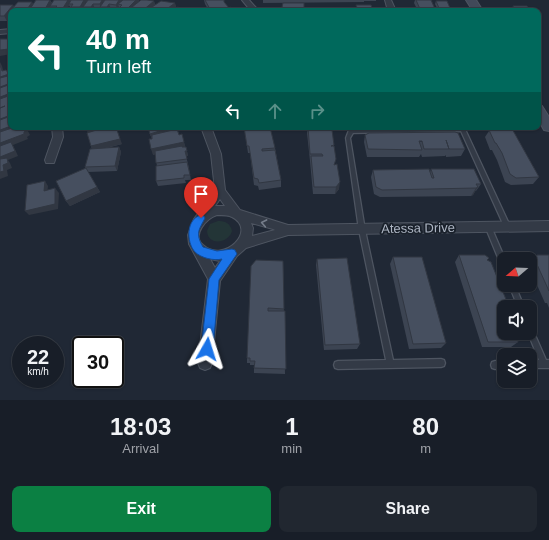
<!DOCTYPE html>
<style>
:root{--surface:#181e28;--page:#212730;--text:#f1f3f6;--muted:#9fa2a8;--line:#363c45;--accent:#0b8043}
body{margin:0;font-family:Helvetica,sans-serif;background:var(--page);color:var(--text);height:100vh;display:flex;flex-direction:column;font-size:15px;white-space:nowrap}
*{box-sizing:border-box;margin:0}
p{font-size:13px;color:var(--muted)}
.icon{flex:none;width:22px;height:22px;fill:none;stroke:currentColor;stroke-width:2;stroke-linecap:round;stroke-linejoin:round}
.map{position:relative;height:400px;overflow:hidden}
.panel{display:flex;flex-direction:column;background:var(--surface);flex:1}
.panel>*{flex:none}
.hud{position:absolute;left:8px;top:8px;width:533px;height:122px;border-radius:8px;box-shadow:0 1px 3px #0004,0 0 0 1px var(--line);background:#00695c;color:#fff;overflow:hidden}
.needle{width:26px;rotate:251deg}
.controls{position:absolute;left:497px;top:252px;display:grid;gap:8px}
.controls a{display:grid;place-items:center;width:40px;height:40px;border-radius:8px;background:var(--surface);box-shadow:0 1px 3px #0004,0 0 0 1px var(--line);font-size:20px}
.speed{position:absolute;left:12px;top:336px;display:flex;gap:8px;font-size:20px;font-weight:700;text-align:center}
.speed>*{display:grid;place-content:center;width:52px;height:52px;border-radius:50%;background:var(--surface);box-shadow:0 1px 3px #0004,0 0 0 1px var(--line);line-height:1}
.speed small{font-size:10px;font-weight:400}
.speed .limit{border:2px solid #111;border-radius:6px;background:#fff;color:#111}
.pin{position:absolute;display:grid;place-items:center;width:34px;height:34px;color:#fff;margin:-41px -17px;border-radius:50% 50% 50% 0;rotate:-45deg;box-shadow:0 0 4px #0007}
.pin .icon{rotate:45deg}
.me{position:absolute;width:44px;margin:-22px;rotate:6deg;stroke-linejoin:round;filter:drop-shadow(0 0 3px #0008)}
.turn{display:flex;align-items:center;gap:14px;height:84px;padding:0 12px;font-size:18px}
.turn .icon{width:52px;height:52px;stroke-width:2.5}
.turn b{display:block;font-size:28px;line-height:34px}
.lanes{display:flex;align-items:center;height:38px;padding:0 12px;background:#0003;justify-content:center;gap:20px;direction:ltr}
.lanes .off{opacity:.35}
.eta{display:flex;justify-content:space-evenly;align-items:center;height:68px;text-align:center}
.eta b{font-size:24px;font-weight:800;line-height:28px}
.action{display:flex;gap:8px;margin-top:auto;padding:8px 12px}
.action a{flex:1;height:46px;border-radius:8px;background:var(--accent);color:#fff;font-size:16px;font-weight:800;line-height:46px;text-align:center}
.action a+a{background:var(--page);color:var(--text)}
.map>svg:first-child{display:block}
.green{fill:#233537}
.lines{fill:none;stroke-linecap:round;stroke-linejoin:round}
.service-casing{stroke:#4e5561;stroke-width:2.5}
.minor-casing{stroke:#4e5561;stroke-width:2}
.secondary-casing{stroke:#4e5561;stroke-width:2}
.service{fill:#333a46;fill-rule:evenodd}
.minor{fill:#333a46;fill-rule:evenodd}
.secondary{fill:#414959;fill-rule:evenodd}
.wall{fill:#3c4452}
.shaded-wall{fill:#313742}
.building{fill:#464f5f;stroke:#313742}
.oneway{stroke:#767e8b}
.route{fill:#1a73e8;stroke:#114b97}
.labels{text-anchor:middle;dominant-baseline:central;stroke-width:3.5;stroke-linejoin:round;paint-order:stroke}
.street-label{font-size:13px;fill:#adb5c3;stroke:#19202a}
</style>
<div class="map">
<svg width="549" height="400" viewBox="0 0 549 400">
<rect width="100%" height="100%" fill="#202835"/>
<!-- green -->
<path class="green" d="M218 221C225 221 230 223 232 231 228 244 208 246 207 231L210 224Z"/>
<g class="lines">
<defs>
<g id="service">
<path d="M464 127 510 226 509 228H505L504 226 461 131 353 133 350 138 365 230 393 360 441 359 444 360 445 363 444 366 441 367 338 369 335 368 334 365 335 362 338 361 386 360 359 230 346 138 349 130 351 129Z"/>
<path d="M486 224H490L505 259 504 268 502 267 501 265 485 226Z"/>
<path d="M509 285H515L524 307H518Z"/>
<path d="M530 327 532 328 546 360H549V368H530V360H539L528 333H530Z"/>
<path d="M495 361H504V369H495L492 368 491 365 492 362Z"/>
</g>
<g id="minor">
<path d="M242 0H249L259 11H251Z"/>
<path d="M385 0H391L396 11H388Z"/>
<path d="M11 29V33L0 34V30Z"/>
<path d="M52 127H62L63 137 55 160 54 163H46L45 160 53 137Z"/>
<path d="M201 127H211L221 154 225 190 240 210 288 225 549 221V231L288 235 246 248 237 256 220 281 212 363 210 368 205 370 200 368 198 363 208 279 189 244 188 235 194 219 215 190 211 154ZM220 199 225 206H215ZM217 215C222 215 228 215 232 217 258 230 224 264 203 245 191 235 207 218 217 215ZM251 223 273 229 275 230 252 236 253 228ZM210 259 220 261 215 268Z"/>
</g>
<g id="secondary">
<path d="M466 0H476L483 11H473Z"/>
<path d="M538 105 542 106 549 117V131L544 130 538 119Z"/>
</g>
</defs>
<!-- service casing -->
<use href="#service" class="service-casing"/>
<!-- minor casing -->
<use href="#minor" class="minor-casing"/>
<!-- secondary casing -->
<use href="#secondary" class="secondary-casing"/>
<!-- service -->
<use href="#service" class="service"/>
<!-- minor -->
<use href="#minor" class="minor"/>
<!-- secondary -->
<use href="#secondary" class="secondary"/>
</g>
<!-- wall -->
<g class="wall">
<path d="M50 0 52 3 71 0H122V1H154L155 5 175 3 176 8 188 11H134L133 9 132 11H120L119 7 117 10 111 9 110 11H101L100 9H95L94 11H85L84 8 82 11H72L69 5 66 11H52L51 8 49 11H11L7 21H0V5H13L14 7 33 4Z"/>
<path d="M204 0H224V2L229 8 235 11H209L205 4Z"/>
<path d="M263 0H376V1H364V2L263 3Z"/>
<path d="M415 0H431L435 9 434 11H418L414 3Z"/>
<path d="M436 1 450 8V10H438L435 4Z"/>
<path d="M304 3V11H282V7Z"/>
<path d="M513 6 531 11H511Z"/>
<path d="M147 127H177L179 135 184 142 185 147H186L188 156H186L188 164 191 180H185L186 183 158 186 156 181 157 166 155 154 153 155 152 139Z"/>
<path d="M244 127 275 148 281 180V187L259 190 258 186 254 185 250 153H248Z"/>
<path d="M308 127 331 129 334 145 335 165 339 189 335 194H313L310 161 307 133Z"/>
<path d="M479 127H511L539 177 533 184 511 185 505 182 497 160 492 150H490L485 137 489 131H483Z"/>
<path d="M86 129 122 144 107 148 119 147 121 152 117 171 88 172 100 192 70 206 66 201 85 168V167L92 149 91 146 88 132Z"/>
<path d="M369 133 465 149 461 156 446 157V155L445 156 422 157 421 154 419 157H367L364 142 365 135Z"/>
<path d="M431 169 481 184 476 191H475L473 195 471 196 380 197 374 194 371 177 373 170 430 172Z"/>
<path d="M459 255 487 260 504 333H518L517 334 518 342 511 347H482L455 262Z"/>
<path d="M537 255H549V308L547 303H545L530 269V264L531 262Z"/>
<path d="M393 257 446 343 441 348 409 349 390 264Z"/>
<path d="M317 259 360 344 357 349 324 350 316 265Z"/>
<path d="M283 261 285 374 254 373V365H250V363H247V358Z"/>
</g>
<!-- shaded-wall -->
<g class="shaded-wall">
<path d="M50 0 52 5 50 6 51 8 49 11H44Z"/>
<path d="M68 0H70L71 2 69 4V5L66 11H64L63 8Z"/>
<path d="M84 0H88L83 7 84 8 82 11H81L80 7Z"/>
<path d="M102 0H105L100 7V4Z"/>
<path d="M119 0H122V3L118 4 119 7 117 10 116 5Z"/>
<path d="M136 0H139V3L132 7 133 9 132 11H127V9Z"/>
<path d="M154 1 155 6 149 9 150 11H142Z"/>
<path d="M32 2 35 6 30 9 31 11H26Z"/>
<path d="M175 3 176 8 172 11H164Z"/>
<path d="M93 4 95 9 94 11H93L91 7Z"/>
<path d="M109 4 111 9 110 11H109L107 7Z"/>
<path d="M13 5 15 10 12 9 13 11H11V16L7 21 4 16Z"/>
<path d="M11 39V54L0 56V50Z"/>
<path d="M0 62 2 66 3 70 4 72 6 70 11 78V80H10L11 81V89L0 93Z"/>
<path d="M11 93V100L0 103V97Z"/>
<path d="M11 115V121L0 125V119Z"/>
<path d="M11 126V127H26L30 135 27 137 28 139 13 145 18 156 8 160 10 163 12 168 7 170 8 176 0 179V130Z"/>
<path d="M92 127H114L89 134 86 129Z"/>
<path d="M116 127 122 144 93 151 91 146Z"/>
<path d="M172 127H177L178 131 152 139 150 134Z"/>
<path d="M184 142 185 147 153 155 151 149Z"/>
<path d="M119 147 121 152 117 171 115 166Z"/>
<path d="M185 151H187L188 156H186L188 164Z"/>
<path d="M45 181 48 186 47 196 44 191Z"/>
<path d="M340 182 339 189 335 194 336 187Z"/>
<path d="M97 187 100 192 70 206 66 201Z"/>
<path d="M478 187 473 195 471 196 476 188Z"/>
<path d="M55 188 59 193 58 209 29 215 25 211Z"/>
</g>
<!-- building -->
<g class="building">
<path d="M36 0H50L44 11H35L36 9H30Z"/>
<path d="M54 0H68L63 8H55L57 6H50Z"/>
<path d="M71 0H84L80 7H71L73 4H69Z"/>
<path d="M88 0H102L100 4H93L91 7H83Z"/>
<path d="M105 0H119L116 5 109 4 107 7H100Z"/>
<path d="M123 0H136L127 9 119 8 122 5 118 4Z"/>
<path d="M141 0H147L154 1 142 11H135L138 8 132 7Z"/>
<path d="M205 0H224V2L229 8 231 7 235 11H216L221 9 211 11Z"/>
<path d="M416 0H431L435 9H420Z"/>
<path d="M161 1 175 3 164 11H154L155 10 149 9Z"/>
<path d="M436 1H447L450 8H439Z"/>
<path d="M18 2H32L26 11H18V10L12 9Z"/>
<path d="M283 3H304V10H284L283 7H282Z"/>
<path d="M0 5H13L4 16H0Z"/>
<path d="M356 5H371L373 11H371L368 8 358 10Z"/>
<path d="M513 6H527L531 11H517Z"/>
<path d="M178 7 181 9 183 8 188 11H170Z"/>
<path d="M368 8 371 11H352L351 10Z"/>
<path d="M0 39H11L9 49 0 50Z"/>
<path d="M0 67H1L2 71 6 70 9 74 0 77Z"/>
<path d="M8 76 11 83 0 87V78Z"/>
<path d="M11 84V93L0 97V88Z"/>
<path d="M11 95V115L0 119V108L5 106 0 108V99Z"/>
<path d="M11 116V126L0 130V120Z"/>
<path d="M15 127H26L27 130 24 132V134L0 143V132Z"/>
<path d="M86 127H92L86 129Z"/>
<path d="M106 127H116L120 139 91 146 87 133Z"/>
<path d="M148 127H172L150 134Z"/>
<path d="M244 127H270L275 148 262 149V151L275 150 281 180 259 183 258 179 254 178 249 146H247Z"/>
<path d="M308 127H330L331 128 330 129 332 130 334 145 331 146H334L336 159 334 165 337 164 340 182 336 187H314L311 156H323L322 154H310Z"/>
<path d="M491 127H511L539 177 516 178 510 174 502 153 496 143H495L489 130Z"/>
<path d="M177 129 179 135 182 134 184 142 151 149 149 139H152V135Z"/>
<path d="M455 132 458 133 465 149H449L446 140 449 149H424L422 141H419L422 150 368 149 365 135 369 133Z"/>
<path d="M11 142 15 151 0 157V146Z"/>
<path d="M182 146V147H186L187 151H185L187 159 156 163 155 151Z"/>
<path d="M119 147 115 166 85 167 90 149Z"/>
<path d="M7 158 8 163 3 165 4 171 0 172V159Z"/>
<path d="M187 162 190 175H184V178L156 181V166Z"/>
<path d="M86 168 97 187 66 201 56 181Z"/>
<path d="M429 169 432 178H434L431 169H474L481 184H476L478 187 476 188 382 190 376 187 373 170Z"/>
<path d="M45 181 44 191 55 188V204L25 211 27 185Z"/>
<path d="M459 255H485L489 258 487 260 491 262 509 307H504V333H517L518 342H488Z"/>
<path d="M537 255H549V291L535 260Z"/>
<path d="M393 257H422L446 343 413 344Z"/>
<path d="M347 258 360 344 325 345 317 259Z"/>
<path d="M256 260 283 261 284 309 268 308V311H285L286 369 254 368 255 361H250V358H247L251 266Z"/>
</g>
<!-- one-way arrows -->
<defs><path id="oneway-chevron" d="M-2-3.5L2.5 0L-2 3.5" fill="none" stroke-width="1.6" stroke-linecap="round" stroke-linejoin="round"/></defs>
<use class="oneway" href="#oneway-chevron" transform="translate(264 223) rotate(-169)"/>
<!-- route -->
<path class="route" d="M201 215 204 216 205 218C199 230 195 233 203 247L217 251 232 249 235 250 237 254 219 280 213 349 211 353 207 355 203 353 201 349 209 279 222 259C214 261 201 258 195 252 186 242 186 219 201 215Z"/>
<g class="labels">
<!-- street labels -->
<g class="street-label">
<text transform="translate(418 228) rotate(-1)">Atessa Drive</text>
</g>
</g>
</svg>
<div class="controls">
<a><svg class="needle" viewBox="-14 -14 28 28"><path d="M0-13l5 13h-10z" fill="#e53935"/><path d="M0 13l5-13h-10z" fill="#9fa2a8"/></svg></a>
<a><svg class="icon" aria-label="sound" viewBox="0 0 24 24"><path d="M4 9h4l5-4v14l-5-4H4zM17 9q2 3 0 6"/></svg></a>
<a><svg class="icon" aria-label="layers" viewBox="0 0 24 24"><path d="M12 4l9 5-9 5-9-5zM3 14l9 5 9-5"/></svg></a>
</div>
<div class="speed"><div>22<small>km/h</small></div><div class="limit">30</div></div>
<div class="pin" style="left:201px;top:218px;background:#d93025"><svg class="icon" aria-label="arrive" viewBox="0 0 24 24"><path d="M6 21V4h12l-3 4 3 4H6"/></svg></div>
<svg class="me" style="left:207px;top:349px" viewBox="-20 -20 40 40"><path d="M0-17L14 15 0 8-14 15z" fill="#1a73e8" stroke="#fff" stroke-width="4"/></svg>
<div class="hud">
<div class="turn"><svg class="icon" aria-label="left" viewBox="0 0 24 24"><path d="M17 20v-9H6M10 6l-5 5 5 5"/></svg><div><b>40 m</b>Turn left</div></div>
<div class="lanes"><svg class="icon" aria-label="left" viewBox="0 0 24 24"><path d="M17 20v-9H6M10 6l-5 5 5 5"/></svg><svg class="icon off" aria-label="ahead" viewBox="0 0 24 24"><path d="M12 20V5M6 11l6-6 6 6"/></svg><svg class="icon off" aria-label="right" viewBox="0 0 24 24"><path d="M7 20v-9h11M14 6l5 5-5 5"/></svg></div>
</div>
</div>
<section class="panel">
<div class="eta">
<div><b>18:03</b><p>Arrival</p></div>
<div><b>1</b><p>min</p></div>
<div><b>80</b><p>m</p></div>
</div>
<div class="action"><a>Exit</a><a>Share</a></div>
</section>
